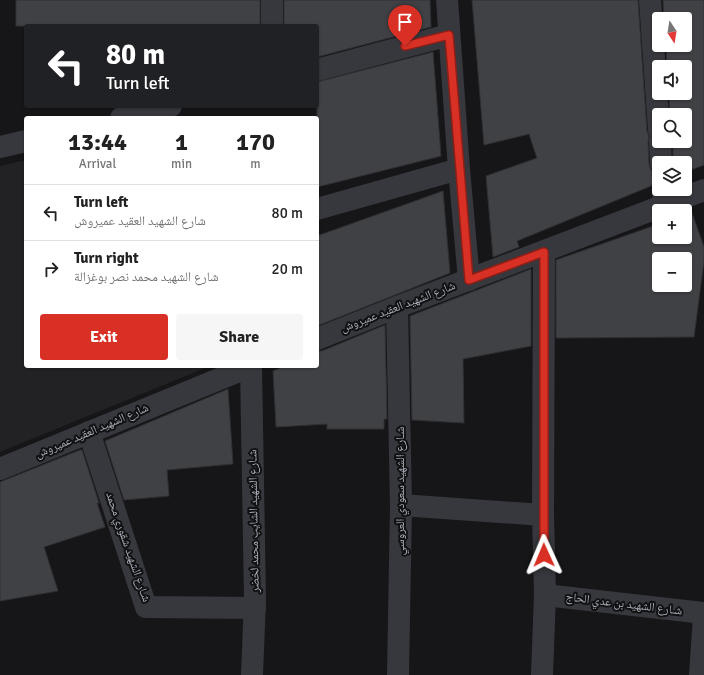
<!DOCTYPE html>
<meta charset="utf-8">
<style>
:root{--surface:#fff;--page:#f6f6f6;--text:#222;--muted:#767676;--line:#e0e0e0;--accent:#d93025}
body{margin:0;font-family:Signika,"Noto Naskh Arabic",sans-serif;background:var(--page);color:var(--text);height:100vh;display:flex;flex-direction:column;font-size:15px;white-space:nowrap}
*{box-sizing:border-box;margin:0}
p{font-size:13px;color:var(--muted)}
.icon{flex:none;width:22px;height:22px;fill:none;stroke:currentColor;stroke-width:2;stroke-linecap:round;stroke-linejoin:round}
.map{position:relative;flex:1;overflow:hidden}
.drawer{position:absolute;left:24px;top:116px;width:295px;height:252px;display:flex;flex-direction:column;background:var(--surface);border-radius:4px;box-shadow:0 1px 3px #0004}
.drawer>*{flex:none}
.guide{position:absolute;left:24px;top:24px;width:295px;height:84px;border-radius:4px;box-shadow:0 1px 3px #0004;background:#202124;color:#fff;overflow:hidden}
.needle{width:26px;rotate:168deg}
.controls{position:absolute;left:652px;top:12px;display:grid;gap:8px}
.controls a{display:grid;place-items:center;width:40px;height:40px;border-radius:4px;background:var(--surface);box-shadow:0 1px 3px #0004;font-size:20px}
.pin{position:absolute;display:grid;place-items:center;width:34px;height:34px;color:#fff;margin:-41px -17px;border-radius:50% 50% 50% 0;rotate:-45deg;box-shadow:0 0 4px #0007}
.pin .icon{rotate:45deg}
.me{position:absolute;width:44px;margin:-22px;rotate:359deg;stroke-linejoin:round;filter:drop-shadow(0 0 3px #0008)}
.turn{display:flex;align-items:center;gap:14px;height:84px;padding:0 16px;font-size:18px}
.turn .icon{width:52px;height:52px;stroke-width:2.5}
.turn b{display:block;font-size:28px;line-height:34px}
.eta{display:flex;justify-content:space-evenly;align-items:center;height:68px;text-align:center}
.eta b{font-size:24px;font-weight:800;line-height:28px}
.primary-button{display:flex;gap:8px;margin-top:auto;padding:8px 16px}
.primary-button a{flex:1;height:46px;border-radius:4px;background:var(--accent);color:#fff;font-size:16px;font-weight:800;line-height:46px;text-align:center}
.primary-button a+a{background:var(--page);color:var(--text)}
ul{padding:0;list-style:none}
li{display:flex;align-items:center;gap:12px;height:56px;padding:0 16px;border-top:1px solid var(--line)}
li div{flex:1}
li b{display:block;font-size:15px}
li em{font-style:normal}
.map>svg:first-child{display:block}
.built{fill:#222225}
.building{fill:#404145;stroke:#303034;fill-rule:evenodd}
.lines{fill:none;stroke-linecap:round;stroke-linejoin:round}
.minor{stroke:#37383d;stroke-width:22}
.tertiary{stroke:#37383d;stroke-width:22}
.route-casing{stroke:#8d1f18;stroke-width:10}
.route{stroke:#d93025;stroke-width:7}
.labels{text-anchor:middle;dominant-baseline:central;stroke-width:4;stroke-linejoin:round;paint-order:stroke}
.street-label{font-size:12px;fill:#a8adb8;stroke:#111113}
</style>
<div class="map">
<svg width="704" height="675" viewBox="0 0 704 675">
<rect width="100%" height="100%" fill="#161618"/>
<!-- built -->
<path class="built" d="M26 160V366H210L0 452V166Z"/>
<!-- building -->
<g class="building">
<rect x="16" y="0" width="244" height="26"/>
<path d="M284 0H430L431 27 317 57V26H284Z"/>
<path d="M472 0H638L647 131 649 137 648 142 649 164 651 170 655 174 659 175V178L656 179 651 186 517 241 519 247 493 257 486 176 537 158 529 134 484 145Z"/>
<path d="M663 0H704V165L685 172V163H673V141H685V115H670L669 93H685V67H667L666 45H685V19H664Z"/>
<path d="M433 52 441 156 317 187V82Z"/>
<path d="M443 191 450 273 317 326V236Z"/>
<path d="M692 213 704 247V261L694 337 556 338V260L659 224V237H685V215ZM659 259H685V285H659Z"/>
<path d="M531 269V346L463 359 464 423 412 420 410 316Z"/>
<path d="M385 325 387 419H384V429H327V424L276 427 273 371 285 366H317V351H322Z"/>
<path d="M228 389 233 464 167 470 169 496 124 500 105 441Z"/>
<path d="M80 450H82L99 503H97L105 527 44 547 58 591 0 601V482Z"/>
</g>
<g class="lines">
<!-- minor -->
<g class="minor">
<path d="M272 0V26"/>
<path d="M447 0 459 169 469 280"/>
<path d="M650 0 659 130"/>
<path d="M317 70 449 35"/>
<path d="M121 118 171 106"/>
<path d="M660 141 661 163"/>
<path d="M0 147 26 141"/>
<path d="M663 189 664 206"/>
<path d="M317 209 459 169"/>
<path d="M397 307 401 505 398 675"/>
<path d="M251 366 255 599 252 675"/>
<path d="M89 432 146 607 255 608"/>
<path d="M401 505 543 515"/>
<path d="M545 595 704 613"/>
<path d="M542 675 545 595 543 515 544 252"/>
<path d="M700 675 704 616"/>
</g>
<!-- tertiary -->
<g class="tertiary">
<path d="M317 339 397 307 704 190"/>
<path d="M0 469 251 366"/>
</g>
</g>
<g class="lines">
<defs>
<path id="route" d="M405 46 449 35 469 280 544 252V555"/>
</defs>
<!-- route casing -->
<use href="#route" class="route-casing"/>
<!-- route -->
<use href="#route" class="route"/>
</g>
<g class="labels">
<!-- street labels -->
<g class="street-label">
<text transform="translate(398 307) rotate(-21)">شارع الشهيد العقيد عميروش</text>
<text transform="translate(92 431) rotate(-23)">شارع الشهيد العقيد عميروش</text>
<text transform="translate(400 491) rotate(-90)">شـارع الشهيد سعودي العروسي</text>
<text transform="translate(254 521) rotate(-91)">شـارع الشهيد الشايب محمد لخضر</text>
<text transform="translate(128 547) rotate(71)">شـارع الشهيد شقوري محمد</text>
<text transform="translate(624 604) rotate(7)">شـارع الشهيد بن عدي الحاج</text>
</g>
</g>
</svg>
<div class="controls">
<a><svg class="needle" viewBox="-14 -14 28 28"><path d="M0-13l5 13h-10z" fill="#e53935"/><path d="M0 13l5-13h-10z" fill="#767676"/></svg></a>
<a><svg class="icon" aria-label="sound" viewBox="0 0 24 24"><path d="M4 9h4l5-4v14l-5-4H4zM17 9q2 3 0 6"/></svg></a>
<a><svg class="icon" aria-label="search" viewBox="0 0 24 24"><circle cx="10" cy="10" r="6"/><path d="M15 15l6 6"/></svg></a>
<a><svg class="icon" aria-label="layers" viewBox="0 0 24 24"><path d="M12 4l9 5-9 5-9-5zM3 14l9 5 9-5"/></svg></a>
<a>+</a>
<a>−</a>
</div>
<div class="pin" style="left:405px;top:46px;background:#d93025"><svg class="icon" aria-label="arrive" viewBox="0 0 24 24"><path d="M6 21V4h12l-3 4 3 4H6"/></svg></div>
<svg class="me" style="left:544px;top:555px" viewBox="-20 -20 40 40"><path d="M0-17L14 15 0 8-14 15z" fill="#d93025" stroke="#fff" stroke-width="4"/></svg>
<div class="guide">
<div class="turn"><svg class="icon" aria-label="left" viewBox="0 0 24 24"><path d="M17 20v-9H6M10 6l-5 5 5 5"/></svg><div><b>80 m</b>Turn left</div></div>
</div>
<section class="drawer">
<div class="eta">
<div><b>13:44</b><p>Arrival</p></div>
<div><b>1</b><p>min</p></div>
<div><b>170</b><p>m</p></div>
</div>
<ul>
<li><svg class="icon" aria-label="left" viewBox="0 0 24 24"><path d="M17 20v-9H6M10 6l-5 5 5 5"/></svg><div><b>Turn left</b><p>شارع الشهيد العقيد عميروش</p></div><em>80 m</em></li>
<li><svg class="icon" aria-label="right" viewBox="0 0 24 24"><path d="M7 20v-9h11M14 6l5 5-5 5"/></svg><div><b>Turn right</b><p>شارع الشهيد محمد نصر بوغزالة</p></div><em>20 m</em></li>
</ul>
<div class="primary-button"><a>Exit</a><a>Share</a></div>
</section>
</div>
